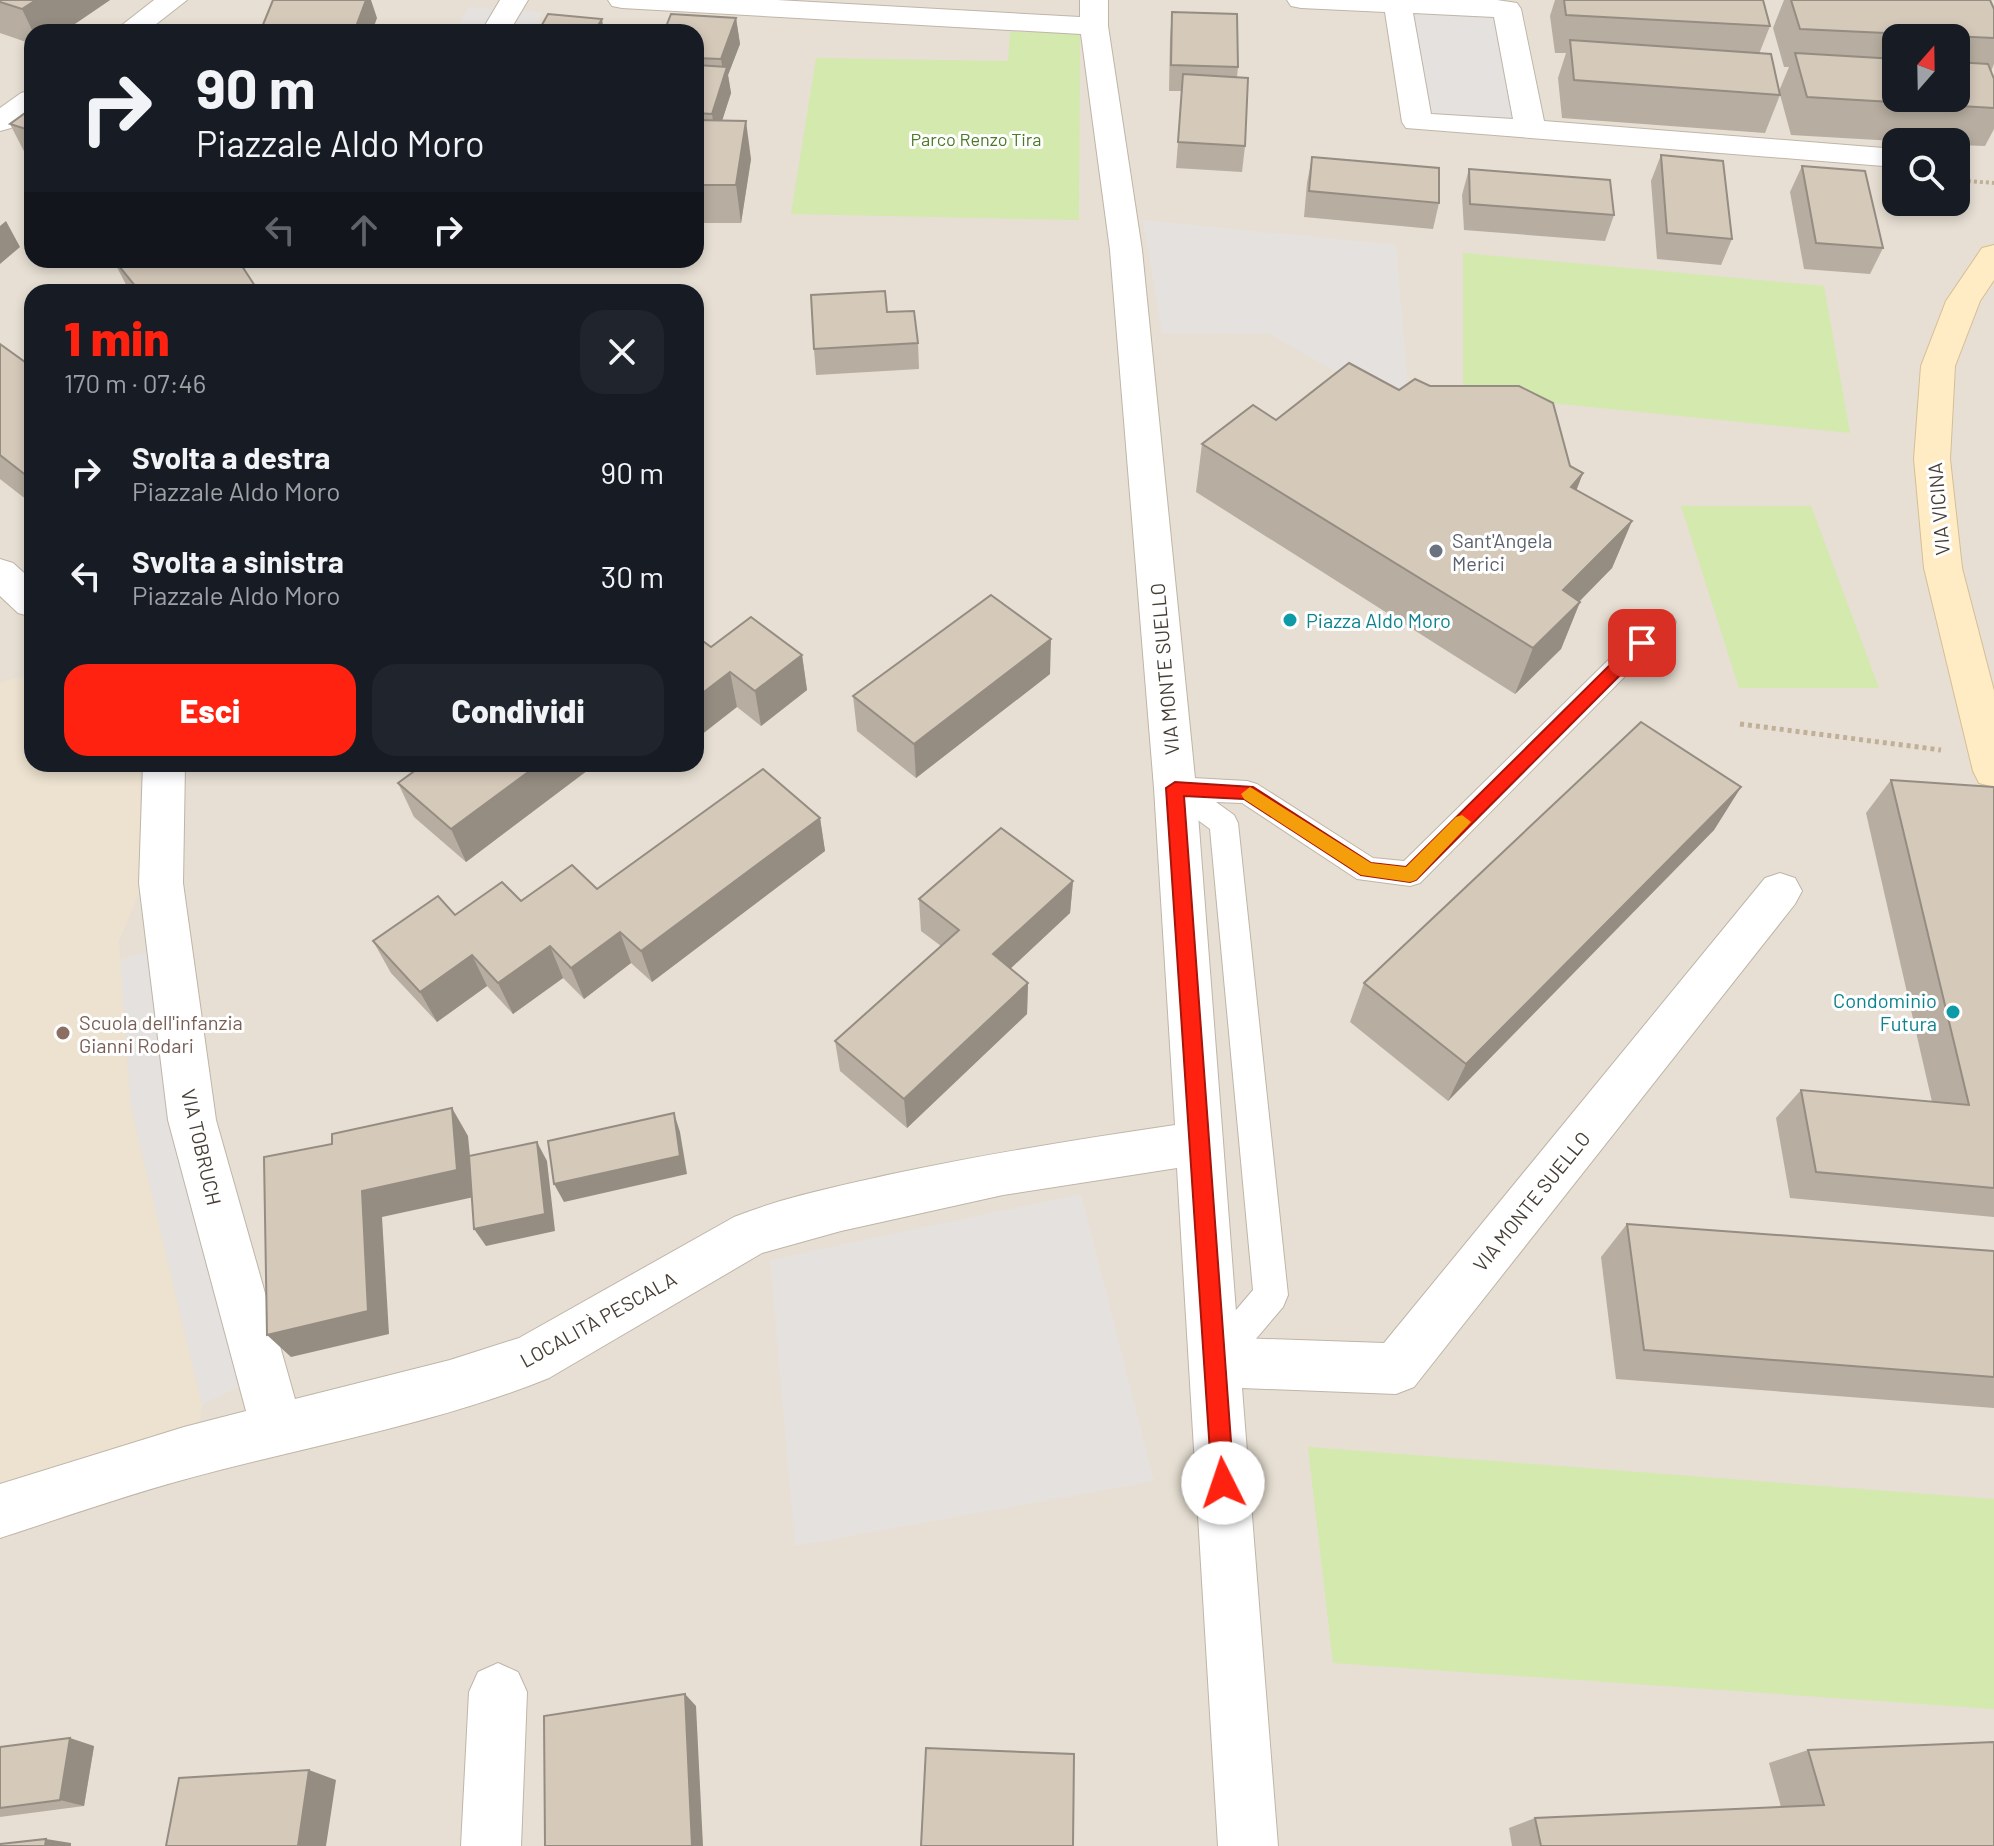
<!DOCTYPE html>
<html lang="it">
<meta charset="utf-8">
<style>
:root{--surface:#171b24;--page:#20242c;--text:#f1f3f6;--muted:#9ea1a6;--accent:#f21}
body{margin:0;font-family:Barlow,sans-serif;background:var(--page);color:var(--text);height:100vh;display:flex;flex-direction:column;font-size:30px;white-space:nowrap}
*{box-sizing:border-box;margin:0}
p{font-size:26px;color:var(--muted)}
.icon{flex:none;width:44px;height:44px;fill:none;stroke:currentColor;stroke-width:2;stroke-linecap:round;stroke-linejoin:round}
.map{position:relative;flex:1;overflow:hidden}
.panel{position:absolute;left:24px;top:284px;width:680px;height:488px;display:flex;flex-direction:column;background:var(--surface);border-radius:24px;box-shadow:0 4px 12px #0003}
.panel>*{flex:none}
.top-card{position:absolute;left:24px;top:24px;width:680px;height:244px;border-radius:24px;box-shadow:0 4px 12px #0003;background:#171b24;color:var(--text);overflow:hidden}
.needle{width:52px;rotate:20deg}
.tools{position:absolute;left:1882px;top:24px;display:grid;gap:16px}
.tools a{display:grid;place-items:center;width:88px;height:88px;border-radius:16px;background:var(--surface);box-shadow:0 4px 12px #0003;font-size:40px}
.pin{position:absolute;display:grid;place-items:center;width:68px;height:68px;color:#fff;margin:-34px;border-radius:16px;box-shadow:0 4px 12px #0006}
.me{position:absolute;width:88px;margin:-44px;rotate:356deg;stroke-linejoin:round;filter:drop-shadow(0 0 6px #0008)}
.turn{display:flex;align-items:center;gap:28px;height:168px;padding:0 40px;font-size:36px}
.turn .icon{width:104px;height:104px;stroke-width:2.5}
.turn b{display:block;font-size:56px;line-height:68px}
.lanes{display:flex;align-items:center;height:76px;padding:0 40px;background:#0003;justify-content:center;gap:40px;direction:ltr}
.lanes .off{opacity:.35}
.round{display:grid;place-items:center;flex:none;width:84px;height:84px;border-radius:24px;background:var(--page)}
.headline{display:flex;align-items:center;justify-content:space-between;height:136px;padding:0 40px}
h1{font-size:48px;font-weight:800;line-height:60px;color:var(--accent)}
.button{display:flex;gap:16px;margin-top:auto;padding:16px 40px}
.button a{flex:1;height:92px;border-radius:24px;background:var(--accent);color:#fff;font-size:32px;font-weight:800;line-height:92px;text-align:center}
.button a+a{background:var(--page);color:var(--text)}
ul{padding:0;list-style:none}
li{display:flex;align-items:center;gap:24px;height:104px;padding:0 40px}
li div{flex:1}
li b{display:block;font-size:30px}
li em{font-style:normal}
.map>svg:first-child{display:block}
.residential{fill:#e7dfd3;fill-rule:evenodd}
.education{fill:#ede2cf}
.green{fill:#d3e9ad}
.parking{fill:#e4e1de}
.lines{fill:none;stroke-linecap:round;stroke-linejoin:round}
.lane-casing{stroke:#bfb5a8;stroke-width:2}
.street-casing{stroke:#bfb5a8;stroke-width:2}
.secondary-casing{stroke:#d5be94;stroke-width:2}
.path-far1{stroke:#c1b098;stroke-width:4;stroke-dasharray:3 3;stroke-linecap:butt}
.path{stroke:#c1b098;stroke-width:5;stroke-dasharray:4 4;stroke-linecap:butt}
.lane{fill:#fff;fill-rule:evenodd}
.street{fill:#fff;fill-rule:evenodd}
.secondary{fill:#ffecc4;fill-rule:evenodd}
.wall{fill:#b7ada0;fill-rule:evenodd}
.shaded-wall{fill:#958d82}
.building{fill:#d5c9ba;stroke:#958d82;stroke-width:2}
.route{fill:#f21;stroke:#a6160b;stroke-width:2}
.slow{fill:#f59e0b}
.worship-dot{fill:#6b7280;stroke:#fff;stroke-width:3}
.culture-dot{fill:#0f9aa8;stroke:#fff;stroke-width:3}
.education-dot{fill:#8d6e63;stroke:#fff;stroke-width:3}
.labels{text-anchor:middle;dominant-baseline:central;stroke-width:6;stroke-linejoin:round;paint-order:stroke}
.far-park-label{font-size:18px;fill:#4c7a26;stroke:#fff}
.street-label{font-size:20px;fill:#463e35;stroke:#fff}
.worship-label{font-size:20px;fill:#5b616d;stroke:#fff;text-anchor:start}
.culture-label{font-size:20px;fill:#0d838f;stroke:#fff;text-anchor:start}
.education-label{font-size:20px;fill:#785e54;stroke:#fff;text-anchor:start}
</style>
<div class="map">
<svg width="1994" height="1846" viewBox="0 0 1994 1846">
<rect width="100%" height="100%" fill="#f3eee5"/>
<!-- residential -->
<path class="residential" d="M0 0H1994V1846H0ZM32 32H696V260H32ZM1896 38H1956V98H1896ZM1896 142H1956V202H1896ZM32 292H696V764H32Z"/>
<!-- education -->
<path class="education" d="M32 675V764H139L142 886 119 941 131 1106 202 1405 199 1425 0 1489V682Z"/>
<!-- green -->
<g class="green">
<path d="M1010 32 1080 33 1079 220 791 214 816 58 1008 61Z"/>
<path d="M1463 253 1824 286 1850 433 1463 394Z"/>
<path d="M1681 506H1811L1879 688H1739Z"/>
<path d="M1308 1447 1994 1499V1709L1333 1663Z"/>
</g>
<!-- parking -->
<g class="parking">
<path d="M1398 6 1507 9 1530 129 1417 122Z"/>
<path d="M469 7 543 12 531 32H454Z"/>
<path d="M1143 220 1396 245 1409 400 1383 399 1270 334 1162 333Z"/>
<path d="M153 950 243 1385 202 1405 131 1107 120 960Z"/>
<path d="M1081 1194 1154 1481 795 1546 770 1260Z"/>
</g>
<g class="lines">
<defs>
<path id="lane" d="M1663 612 1672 615 1676 622 1672 629 1420 883 1410 886 1357 879 1242 803 1216 802 1234 815 1238 823 1288 1295 1283 1307 1226 1374 1214 1379 1202 1374 1196 1362 1202 1350 1253 1290 1210 829 1165 796 1161 788 1165 780 1175 777 1247 781 1257 784 1373 858 1404 861 1654 615Z"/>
<g id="street">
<path d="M154 0H187L146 32H113Z"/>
<path d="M500 0H528L509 32H481Z"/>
<path d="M608 0H777L1080 17V0H1108V26L1142 250 1196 788 1238 1338 1384 1343 1765 878 1780 873 1795 878 1802 891 1795 904 1414 1387 1396 1394 1242 1388 1278 1846H1218L1177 1168 1003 1195 841 1231 762 1253 549 1378C433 1425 306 1446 186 1479 123 1496 62 1518 0 1538V1484L184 1427 246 1411 168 1120 139 883 143 764H185L183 883 216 1120 295 1399 450 1360 519 1338 734 1217C784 1197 839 1186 892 1174 986 1154 1080 1139 1175 1125L1154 788 1110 250 1081 34 622 8 612 6Z"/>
<path d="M1287 0H1497L1517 3 1521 9 1544 121 1896 149V167L1406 128 1402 122 1385 12 1301 8 1291 6ZM1413 13 1494 17 1513 119 1431 114Z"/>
<path d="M32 90V113L11 128 0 131V108L21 93Z"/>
<path d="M0 559 13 563 32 580V617L18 613 0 596Z"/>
<path d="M498 1663 518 1672 527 1692 521 1846H461L469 1692 478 1672Z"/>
</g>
<path id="secondary" d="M1994 245V280L1980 301 1955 366 1950 459 1962 568 1994 691V787L1979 783 1973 771 1924 568 1914 459 1921 366 1946 301 1982 248Z"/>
</defs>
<!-- lane casing -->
<use href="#lane" class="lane-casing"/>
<!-- street casing -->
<use href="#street" class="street-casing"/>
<!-- secondary casing -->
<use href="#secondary" class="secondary-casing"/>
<!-- path-far1 -->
<path class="path-far1" d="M1956 180 1994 183"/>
<!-- path -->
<path class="path" d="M1740 724 1941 750"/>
<!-- lane -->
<use href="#lane" class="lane"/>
<!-- street -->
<use href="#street" class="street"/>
<!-- secondary -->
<use href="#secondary" class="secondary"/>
</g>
<!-- wall -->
<g class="wall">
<path d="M0 0H110L63 32H32V44L0 33Z"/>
<path d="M1555 0H1763L1770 26 1759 54 1780 95 1765 133 1562 118 1558 78 1566 53H1555L1550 16Z"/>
<path d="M1784 0H1990L1994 9V64L1991 71 1994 79V129L1985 146 1956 145V142H1912L1791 135 1779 91 1789 67H1784L1773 28ZM1896 38H1956V98H1896Z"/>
<path d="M1172 12 1238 67 1237 77 1245 146 1242 172 1176 168 1182 91H1169L1170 38Z"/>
<path d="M736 18 740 44 728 75 731 93 722 120 751 159 741 223H696V32Z"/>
<path d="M32 108V163H30L10 124Z"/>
<path d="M1661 155 1732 239 1721 265 1657 259 1651 181Z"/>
<path d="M1312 157 1439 203 1433 229 1304 217 1307 183Z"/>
<path d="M1802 166 1883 248 1870 274 1804 269 1790 192Z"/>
<path d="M1469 169 1614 215 1605 241 1464 230 1462 195Z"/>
<path d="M113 260H238L258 292H130Z"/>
<path d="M887 312 918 343 919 369 816 375 814 349Z"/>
<path d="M0 344 32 367V504L0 479Z"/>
<path d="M1399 390 1583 473 1576 490 1632 521 1612 568 1579 602H1580L1561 649 1515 694 1196 492 1202 444Z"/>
<path d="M711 647 802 655 807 690 761 726 737 707Z"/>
<path d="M1050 674 916 778 857 731 853 696Z"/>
<path d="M424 764H596L466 862 414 817 398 783Z"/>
<path d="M1891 780 1994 787V1217L1790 1198 1776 1118 1801 1090 1932 1102 1866 813Z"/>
<path d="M1741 787 1714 830 1448 1101 1350 1022 1364 983Z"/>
<path d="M820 818 825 851 652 982 631 963 584 999 563 978 513 1014 487 986 437 1022 391 973 373 941 455 915 521 901 597 889Z"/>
<path d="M1073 881 1070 913 1010 969 1028 983 1027 1014 907 1128 840 1071 835 1041 941 946 921 931 919 899Z"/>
<path d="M1627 1224 1994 1251V1408L1616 1379 1601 1257Z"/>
<path d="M94 1746 84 1806 0 1817V1747Z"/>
<path d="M1808 1750 1994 1846H1512L1509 1828 1535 1818 1781 1807 1769 1763Z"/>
</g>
<!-- shaded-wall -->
<g class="shaded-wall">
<path d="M36 0H110L63 32H33L22 9Z"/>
<path d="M366 0H371L377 18 372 32H354Z"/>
<path d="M736 18 740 44 728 75 731 93 716 140 712 114 724 78 721 59Z"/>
<path d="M602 19 604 32H594Z"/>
<path d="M746 121 751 159 741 223 736 185Z"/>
<path d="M6 221 20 247 0 264V226Z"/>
<path d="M1583 473 1565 520 1571 487Z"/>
<path d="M1632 521 1612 568 1550 631 1580 602 1561 649 1515 694 1533 648 1563 590Z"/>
<path d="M1051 639 1050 674 916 778 914 744Z"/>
<path d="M802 655 807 690 761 726 755 691Z"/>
<path d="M730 672 737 707 696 739V698Z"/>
<path d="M539 764H596L466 862 451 829Z"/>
<path d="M1741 787 1714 830 1448 1101 1466 1064Z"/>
<path d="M820 818 825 851 652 982 641 951Z"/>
<path d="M1073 881 1070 913 993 985V954Z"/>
<path d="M620 932 631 963 584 999 571 968Z"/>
<path d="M550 946 563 978 513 1014 498 983Z"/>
<path d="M472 955 487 986 437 1022 420 992Z"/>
<path d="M1028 983 1027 1014 907 1128 904 1099Z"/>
<path d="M452 1108 468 1136 474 1197 382 1217 389 1334 291 1357 267 1335 362 1191Z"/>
<path d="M674 1113 680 1132 687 1174 564 1202 554 1184Z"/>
<path d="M537 1142 547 1161 555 1231 486 1246 474 1229Z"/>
<path d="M685 1694 696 1706 703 1846H692Z"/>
<path d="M70 1738 94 1746 84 1806 60 1800Z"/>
<path d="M309 1770 336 1780 326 1846H298Z"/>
<path d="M46 1839 71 1843V1846H45Z"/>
</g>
<!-- building -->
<g class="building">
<path d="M0 0H36L22 9 0 2Z"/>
<path d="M273 0H366L354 32H260Z"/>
<path d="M1564 0H1763L1770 26 1566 15Z"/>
<path d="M1791 0H1990L1994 9V38L1800 29Z"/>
<path d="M1172 12 1237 14 1238 67 1171 65Z"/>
<path d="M548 14 602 19 594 32H538Z"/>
<path d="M671 14 736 18 721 59 696 58V32H664Z"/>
<path d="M137 29 150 32H133Z"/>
<path d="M1570 40 1771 54 1780 95 1574 80Z"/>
<path d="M1795 53 1896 59V98H1956V62L1988 64 1994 79V108L1807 97Z"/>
<path d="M696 65 727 67 712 114 696 113Z"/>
<path d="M1183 74 1248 78 1245 146 1178 142Z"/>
<path d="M32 108V131L10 124Z"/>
<path d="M696 120 746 121 736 185H696Z"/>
<path d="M1661 155 1723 161 1732 239 1667 233Z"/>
<path d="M1312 157 1439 168V203L1309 191Z"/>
<path d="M1802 166 1865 171 1883 248 1816 243Z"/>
<path d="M1469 169 1610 180 1614 215 1470 204Z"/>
<path d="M114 260H238L257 289 248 292H140Z"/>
<path d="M885 291 887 312 914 311 918 343 814 349 811 295Z"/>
<path d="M0 344 32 367V480L0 455Z"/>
<path d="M1349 363 1399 390 1415 379 1430 386H1519L1553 403 1570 466 1583 473 1571 487 1632 521 1563 590 1580 602 1533 648 1202 444 1253 405 1276 420Z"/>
<path d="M991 595 1051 639 914 744 853 696Z"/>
<path d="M751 617 802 655 755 691 730 672 696 698V636L711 647Z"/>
<path d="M1641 722 1741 787 1466 1064 1364 983Z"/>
<path d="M424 764H539L451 829 398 783Z"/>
<path d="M763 769 820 818 641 951 620 932 571 968 550 946 498 983 472 955 420 992 373 941 438 896 455 915 502 882 521 901 572 865 597 889Z"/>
<path d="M1891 780 1994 787V1188L1816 1172 1801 1090 1969 1105Z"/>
<path d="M1001 828 1073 881 993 954 1028 983 904 1099 835 1041 959 930 919 899Z"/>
<path d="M452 1108 457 1170 362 1191 368 1311 267 1335 264 1157 332 1144V1134Z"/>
<path d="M674 1113 680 1156 554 1184 548 1141Z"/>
<path d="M537 1142 545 1214 474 1229 469 1156Z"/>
<path d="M1627 1224 1994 1251V1377L1644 1350Z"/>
<path d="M685 1694 692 1846H545L544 1716Z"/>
<path d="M70 1738 60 1800 0 1808V1747Z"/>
<path d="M1994 1742V1846H1541L1535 1818 1824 1805 1808 1750Z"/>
<path d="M926 1748 1074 1754 1073 1846H921Z"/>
<path d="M309 1770 298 1846H166L179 1778Z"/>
<path d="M46 1839 45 1846H0V1844Z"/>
</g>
<!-- route -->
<path class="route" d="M1642 637 1648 639V647L1416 880 1410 882 1361 875 1244 799 1184 796 1234 1483 1230 1490 1223 1494 1215 1490 1212 1483 1166 788 1175 782 1253 787 1371 863 1406 867 1636 639Z"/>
<!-- slow -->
<path class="slow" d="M1250 787 1371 863 1406 867 1456 817 1462 815 1471 822 1416 880 1410 882 1361 875 1244 799 1241 794Z"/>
<!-- markers -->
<circle class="worship-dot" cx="1436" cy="551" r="8"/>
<g class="culture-dot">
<circle cx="1290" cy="620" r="8"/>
<circle cx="1953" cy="1012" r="8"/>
</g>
<circle class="education-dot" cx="63" cy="1033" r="8"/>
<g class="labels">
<!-- far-park labels -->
<g class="far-park-label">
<text x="976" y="139">Parco Renzo Tira</text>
</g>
<!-- street labels -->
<g class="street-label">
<text transform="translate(1938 509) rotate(-95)">VIA VICINA</text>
<text transform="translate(1164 669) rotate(-95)">VIA MONTE SUELLO</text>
<text transform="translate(202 1147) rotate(77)">VIA TOBRUCH</text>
<text transform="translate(1531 1201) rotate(-51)">VIA MONTE SUELLO</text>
<text transform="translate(598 1319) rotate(-29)">LOCALITÀ PESCALA</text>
</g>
<!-- worship labels -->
<g class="worship-label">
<text x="1452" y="540">Sant'Angela<tspan x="1452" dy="23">Merici</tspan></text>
</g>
<!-- culture labels -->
<g class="culture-label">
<text x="1306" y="620">Piazza Aldo Moro</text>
<text x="1937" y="1000" text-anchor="end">Condominio<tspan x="1937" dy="23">Futura</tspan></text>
</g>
<!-- education labels -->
<g class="education-label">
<text x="79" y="1022">Scuola dell'infanzia<tspan x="79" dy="23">Gianni Rodari</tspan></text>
</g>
</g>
</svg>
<div class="tools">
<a><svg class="needle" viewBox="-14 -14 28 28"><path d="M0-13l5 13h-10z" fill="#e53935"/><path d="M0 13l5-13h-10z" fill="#9ea1a6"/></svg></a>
<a><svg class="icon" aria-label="search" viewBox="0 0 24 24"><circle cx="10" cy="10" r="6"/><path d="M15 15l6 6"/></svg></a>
</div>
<div class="pin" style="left:1642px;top:643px;background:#d93025"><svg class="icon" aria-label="arrive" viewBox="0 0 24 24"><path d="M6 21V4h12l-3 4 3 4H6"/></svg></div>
<svg class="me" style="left:1223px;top:1483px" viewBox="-20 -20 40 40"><circle r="19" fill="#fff"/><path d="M0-13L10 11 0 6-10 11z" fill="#f21"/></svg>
<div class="top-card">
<div class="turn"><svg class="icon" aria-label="right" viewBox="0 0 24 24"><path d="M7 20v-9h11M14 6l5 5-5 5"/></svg><div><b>90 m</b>Piazzale Aldo Moro</div></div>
<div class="lanes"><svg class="icon off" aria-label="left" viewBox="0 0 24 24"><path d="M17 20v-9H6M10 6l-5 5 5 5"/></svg><svg class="icon off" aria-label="ahead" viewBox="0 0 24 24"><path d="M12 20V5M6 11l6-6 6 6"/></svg><svg class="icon" aria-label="right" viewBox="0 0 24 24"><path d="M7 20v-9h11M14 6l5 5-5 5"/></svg></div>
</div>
<section class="panel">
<div class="headline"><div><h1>1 min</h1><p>170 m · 07:46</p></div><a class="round"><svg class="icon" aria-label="close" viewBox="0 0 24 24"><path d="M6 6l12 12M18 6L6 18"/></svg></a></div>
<ul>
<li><svg class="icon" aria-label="right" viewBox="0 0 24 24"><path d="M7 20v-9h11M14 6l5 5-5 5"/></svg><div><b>Svolta a destra</b><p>Piazzale Aldo Moro</p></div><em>90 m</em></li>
<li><svg class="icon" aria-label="left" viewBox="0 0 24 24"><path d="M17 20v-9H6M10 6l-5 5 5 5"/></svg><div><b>Svolta a sinistra</b><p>Piazzale Aldo Moro</p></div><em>30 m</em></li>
</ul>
<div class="button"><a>Esci</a><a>Condividi</a></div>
</section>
</div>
